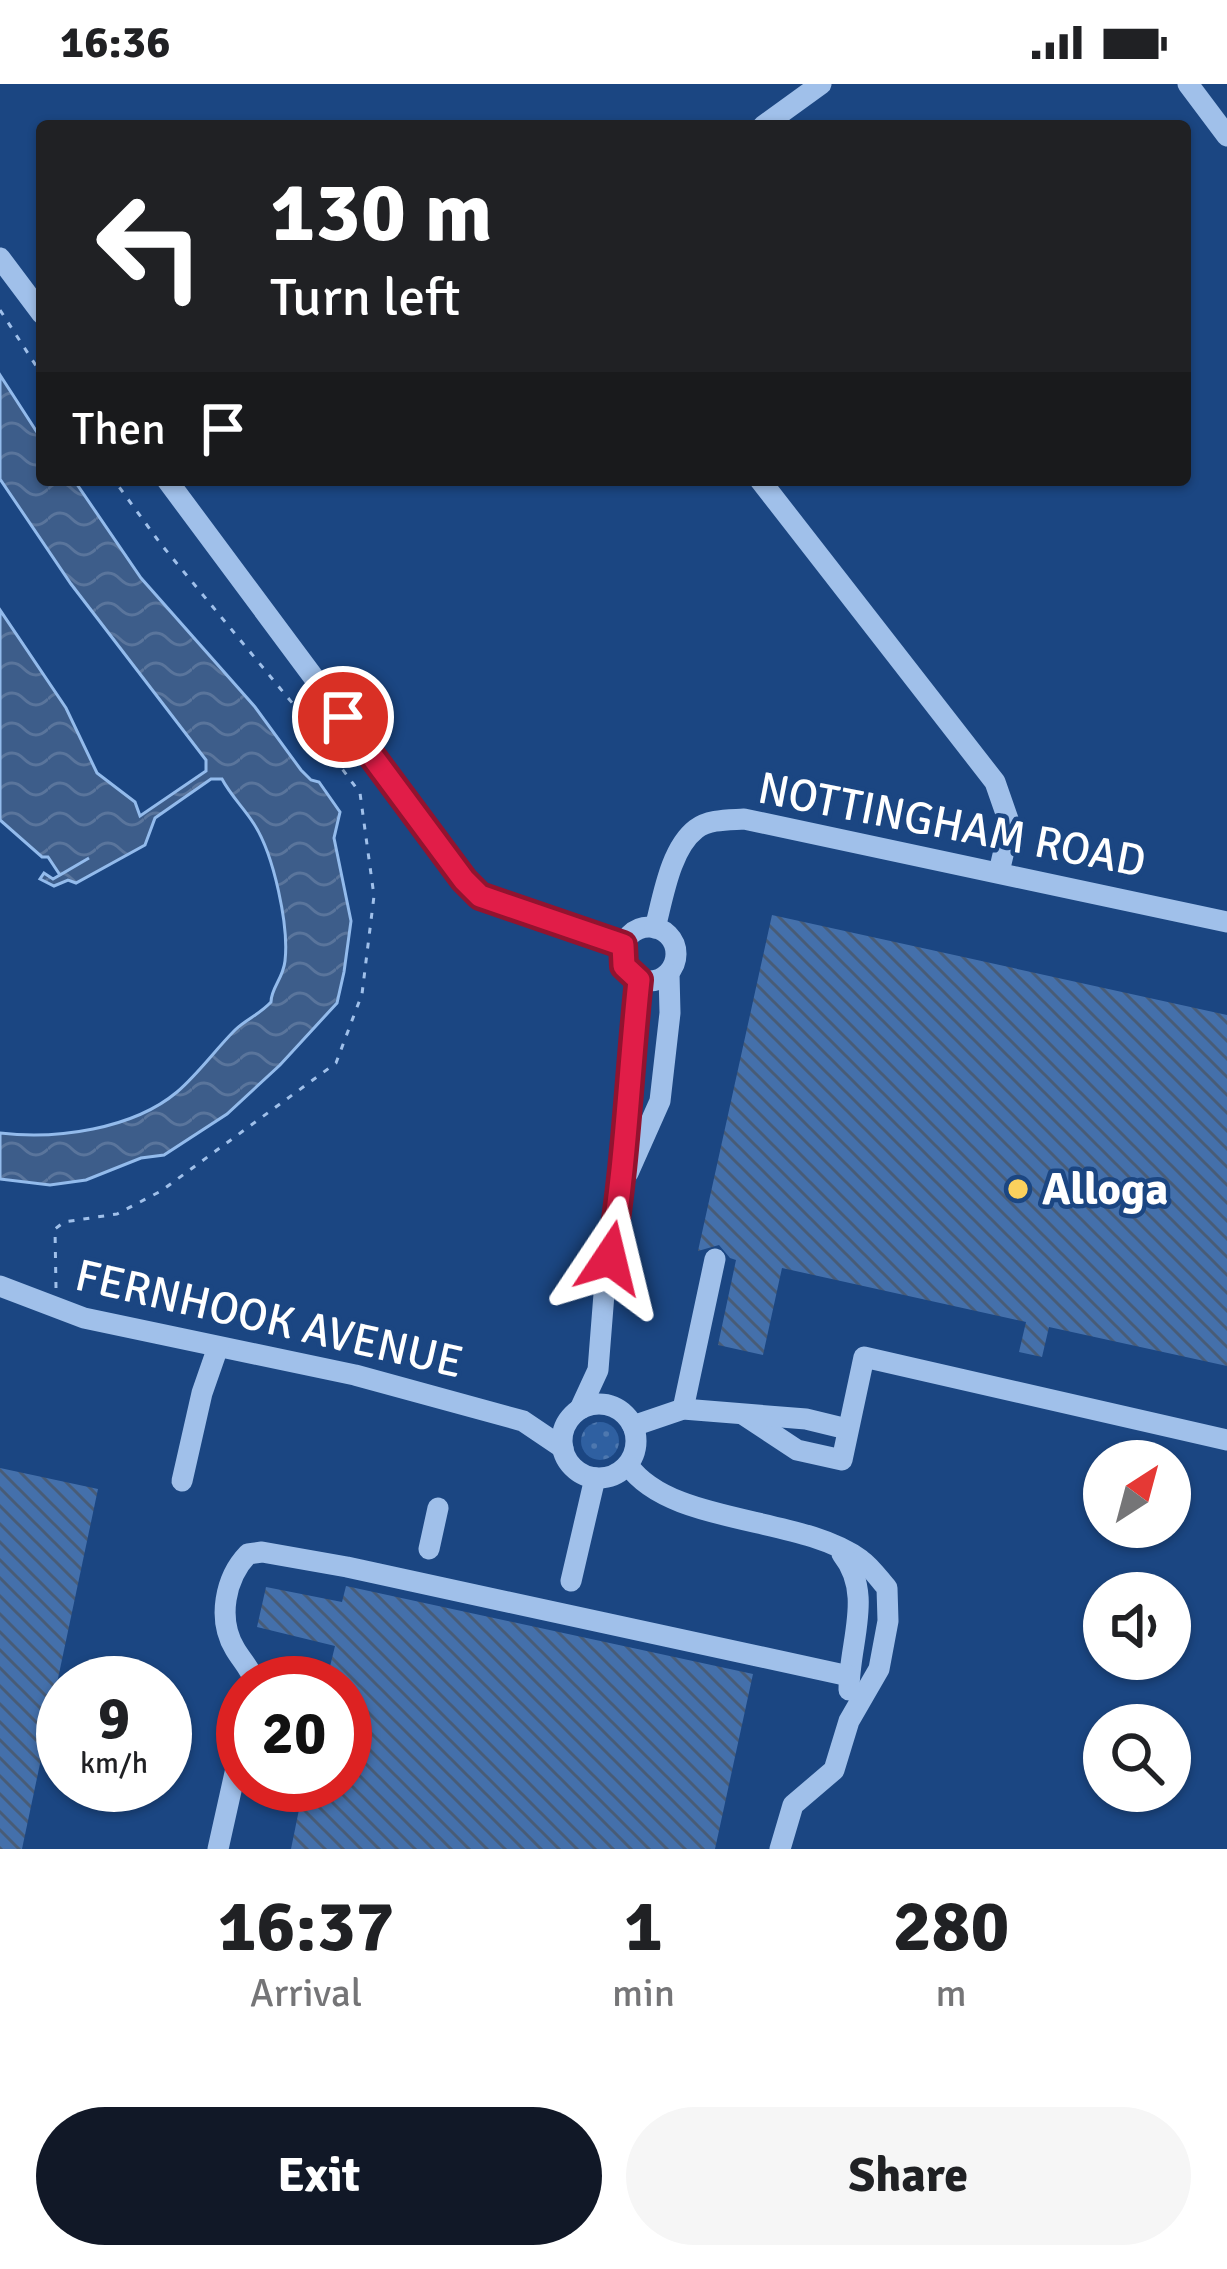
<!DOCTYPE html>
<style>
:root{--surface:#fff;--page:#f6f6f6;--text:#202124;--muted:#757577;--accent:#111827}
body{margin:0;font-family:Signika,sans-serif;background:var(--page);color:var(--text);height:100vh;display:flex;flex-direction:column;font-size:45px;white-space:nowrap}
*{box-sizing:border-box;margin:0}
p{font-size:39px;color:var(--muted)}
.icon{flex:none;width:66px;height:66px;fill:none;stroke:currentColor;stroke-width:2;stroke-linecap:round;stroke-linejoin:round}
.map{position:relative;height:1765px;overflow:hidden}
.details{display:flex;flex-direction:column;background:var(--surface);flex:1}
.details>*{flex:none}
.top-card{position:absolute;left:36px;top:36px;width:1155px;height:366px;border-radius:12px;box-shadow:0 3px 9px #0004;background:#202124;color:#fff;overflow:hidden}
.needle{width:78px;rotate:36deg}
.controls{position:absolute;left:1083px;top:1356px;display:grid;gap:24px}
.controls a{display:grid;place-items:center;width:108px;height:108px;border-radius:50%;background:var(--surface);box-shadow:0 3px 9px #0004;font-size:60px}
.speed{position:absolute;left:36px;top:1572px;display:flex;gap:24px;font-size:60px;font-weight:700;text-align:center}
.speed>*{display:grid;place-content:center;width:156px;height:156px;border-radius:50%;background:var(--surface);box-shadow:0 3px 9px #0004;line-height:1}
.speed small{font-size:30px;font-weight:400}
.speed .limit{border:18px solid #d22;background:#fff;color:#111}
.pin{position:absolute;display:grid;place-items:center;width:102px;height:102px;color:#fff;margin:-51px;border:6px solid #fff;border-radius:50%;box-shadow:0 3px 12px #0007}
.me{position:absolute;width:132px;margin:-66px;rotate:10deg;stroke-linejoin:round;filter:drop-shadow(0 0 9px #0008)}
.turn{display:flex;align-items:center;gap:42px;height:252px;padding:0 36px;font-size:54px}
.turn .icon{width:156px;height:156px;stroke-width:2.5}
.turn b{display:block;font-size:84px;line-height:102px}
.then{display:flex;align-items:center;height:114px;padding:0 36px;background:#0003;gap:24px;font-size:45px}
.eta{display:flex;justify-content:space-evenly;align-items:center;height:204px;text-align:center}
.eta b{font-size:72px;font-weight:700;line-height:84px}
.button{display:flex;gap:24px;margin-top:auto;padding:24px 36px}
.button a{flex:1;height:138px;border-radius:72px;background:var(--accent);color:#fff;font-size:48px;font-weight:700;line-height:138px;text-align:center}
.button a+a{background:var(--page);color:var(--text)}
.status{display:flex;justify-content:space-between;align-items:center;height:84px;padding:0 60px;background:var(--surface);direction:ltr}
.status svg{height:33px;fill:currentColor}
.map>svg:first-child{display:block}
.grass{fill:url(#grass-dots)}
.water{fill:url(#water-waves);stroke:#93bbec;stroke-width:3}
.building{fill:url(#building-back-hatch)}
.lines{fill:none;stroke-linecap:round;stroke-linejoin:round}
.path{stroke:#a0c0ea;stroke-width:3;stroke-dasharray:6 9;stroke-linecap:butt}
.minor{stroke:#a0c0ea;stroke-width:21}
.route-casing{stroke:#92132f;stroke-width:30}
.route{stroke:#e11d48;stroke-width:21}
.poi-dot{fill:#fbd15d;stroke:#1b4682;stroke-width:4.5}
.labels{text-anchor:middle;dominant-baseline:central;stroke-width:9;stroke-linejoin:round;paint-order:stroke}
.street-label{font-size:45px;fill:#fff;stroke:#1b4682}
.poi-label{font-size:45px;font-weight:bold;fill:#fff;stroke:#1b4682;text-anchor:start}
</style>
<div class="status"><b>16:36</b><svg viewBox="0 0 49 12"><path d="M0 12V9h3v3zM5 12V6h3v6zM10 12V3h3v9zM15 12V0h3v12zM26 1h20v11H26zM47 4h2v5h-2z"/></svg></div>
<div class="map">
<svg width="1227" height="1765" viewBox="0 0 1227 1765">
<defs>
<pattern id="grass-dots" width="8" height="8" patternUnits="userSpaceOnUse" patternTransform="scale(3)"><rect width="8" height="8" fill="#2f60a1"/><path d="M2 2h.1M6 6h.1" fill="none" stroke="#4e78af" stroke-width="1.8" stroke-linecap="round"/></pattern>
<pattern id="water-waves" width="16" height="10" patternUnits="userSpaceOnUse" patternTransform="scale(3)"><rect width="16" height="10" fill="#3d5d8a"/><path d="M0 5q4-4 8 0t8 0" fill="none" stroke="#5a759c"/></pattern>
<pattern id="building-back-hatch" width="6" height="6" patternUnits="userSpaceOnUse" patternTransform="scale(3)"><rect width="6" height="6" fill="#4470ab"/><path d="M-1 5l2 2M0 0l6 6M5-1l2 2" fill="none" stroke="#485c77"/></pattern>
</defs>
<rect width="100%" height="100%" fill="#1b4682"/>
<!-- grass -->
<circle class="grass" cx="600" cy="1357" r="19"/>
<!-- water -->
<path class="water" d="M0 291 42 356V396H74L141 494 255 623 301 686 311 696 319 698 340 728 334 754 351 837 344 888 337 919 280 981 227 1030 164 1071 141 1074 86 1096 50 1101 0 1095V1049C56 1056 133 1045 177 1008 199 989 215 966 235 946 246 935 259 931 271 918 271 904 283 895 285 877 289 842 274 771 254 740 244 724 231 712 222 695H211L155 734 145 761 76 799 68 796 54 802 40 795 44 789 53 795 89 774 60 791 48 773H42L0 736V526L66 624 97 689 135 718 140 732 206 687V676L71 500 0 395Z"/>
<!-- building -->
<g class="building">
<path d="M772 831 1227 931V1282L1049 1243 1042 1273 1019 1268 1026 1238 782 1184 763 1271 718 1261 736 1176 730 1174 719 1161 698 1167Z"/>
<path d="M0 1384 98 1405 22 1765H0Z"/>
<path d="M346 1502 753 1590 715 1765H291L304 1701H345V1599H326L335 1562 257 1543 266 1503 342 1518Z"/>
</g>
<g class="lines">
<!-- path -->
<g class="path">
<path d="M0 226 42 291"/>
<path d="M56 1204 55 1145 64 1138 117 1130 161 1107 336 979 362 910 374 812 360 709 303 632 160 459 114 396"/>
</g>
<!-- minor -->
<g class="minor">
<path d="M1188 0 1227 52"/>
<path d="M763 42 821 0"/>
<path d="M0 174 42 230"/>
<path d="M167 396 465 797 496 820 623 861"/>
<path d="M760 396 995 698 1010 741 999 788"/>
<circle cx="649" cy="870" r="27"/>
<path d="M655 844C663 814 670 765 696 745 709 735 729 736 744 735L1227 838"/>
<path d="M628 1089 660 1017 670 929 669 890"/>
<path d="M0 1202 84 1234 355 1291 523 1337 563 1364"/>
<circle cx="599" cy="1357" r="37"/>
<path d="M580 1325 598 1286 604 1210 623 1101 627 1005 639 896"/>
<path d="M683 1325 715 1175"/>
<path d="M744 1331 797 1366 842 1376 864 1273 1227 1356"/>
<path d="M633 1342 683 1325 806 1335 847 1345"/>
<path d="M628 1381C671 1442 801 1431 861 1476 871 1483 879 1495 887 1504L888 1537 879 1585 849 1637 834 1686 793 1721 780 1765"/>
<path d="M182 1397 202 1309 218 1263"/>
<path d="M429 1465 438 1424"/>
<path d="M842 1470C874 1510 849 1558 849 1606"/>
<path d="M571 1497 595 1394"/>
<path d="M255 1599C251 1585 242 1577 235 1565 217 1535 225 1494 248 1470L262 1468 347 1483 849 1592"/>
<path d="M218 1765 243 1653"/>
</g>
</g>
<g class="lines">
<defs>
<path id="route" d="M343 633 464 796 480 812 623 861 624 882 639 896C629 989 626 1082 610 1174"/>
</defs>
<!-- route casing -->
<use href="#route" class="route-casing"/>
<!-- route -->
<use href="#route" class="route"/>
</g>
<!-- markers -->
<circle class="poi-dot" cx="1018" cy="1105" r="12"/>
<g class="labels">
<!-- street labels -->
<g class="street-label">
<text transform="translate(952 741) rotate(11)">NOTTINGHAM ROAD</text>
<text transform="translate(269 1235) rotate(13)">FERNHOOK AVENUE</text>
</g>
<!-- poi labels -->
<g class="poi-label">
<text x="1042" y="1105">Alloga</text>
</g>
</g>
</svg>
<div class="controls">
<a><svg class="needle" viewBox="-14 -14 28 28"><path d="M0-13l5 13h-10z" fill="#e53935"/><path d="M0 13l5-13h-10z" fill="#757577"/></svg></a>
<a><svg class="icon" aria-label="sound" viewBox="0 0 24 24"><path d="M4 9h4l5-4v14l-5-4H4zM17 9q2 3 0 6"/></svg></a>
<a><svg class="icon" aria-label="search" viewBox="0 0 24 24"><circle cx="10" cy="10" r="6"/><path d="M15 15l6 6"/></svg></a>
</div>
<div class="speed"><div>9<small>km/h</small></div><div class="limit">20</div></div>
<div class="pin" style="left:343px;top:633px;background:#d93025"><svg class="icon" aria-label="arrive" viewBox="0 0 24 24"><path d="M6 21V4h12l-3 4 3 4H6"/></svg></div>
<svg class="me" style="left:610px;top:1174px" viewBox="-20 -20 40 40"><path d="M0-17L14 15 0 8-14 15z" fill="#e11d48" stroke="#fff" stroke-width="4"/></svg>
<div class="top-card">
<div class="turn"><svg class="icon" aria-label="left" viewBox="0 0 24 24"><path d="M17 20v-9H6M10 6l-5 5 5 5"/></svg><div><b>130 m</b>Turn left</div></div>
<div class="then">Then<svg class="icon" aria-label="arrive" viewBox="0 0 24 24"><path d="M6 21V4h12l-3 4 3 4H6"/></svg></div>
</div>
</div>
<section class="details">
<div class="eta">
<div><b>16:37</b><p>Arrival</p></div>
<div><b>1</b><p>min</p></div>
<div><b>280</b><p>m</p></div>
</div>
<div class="button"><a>Exit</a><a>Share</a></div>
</section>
